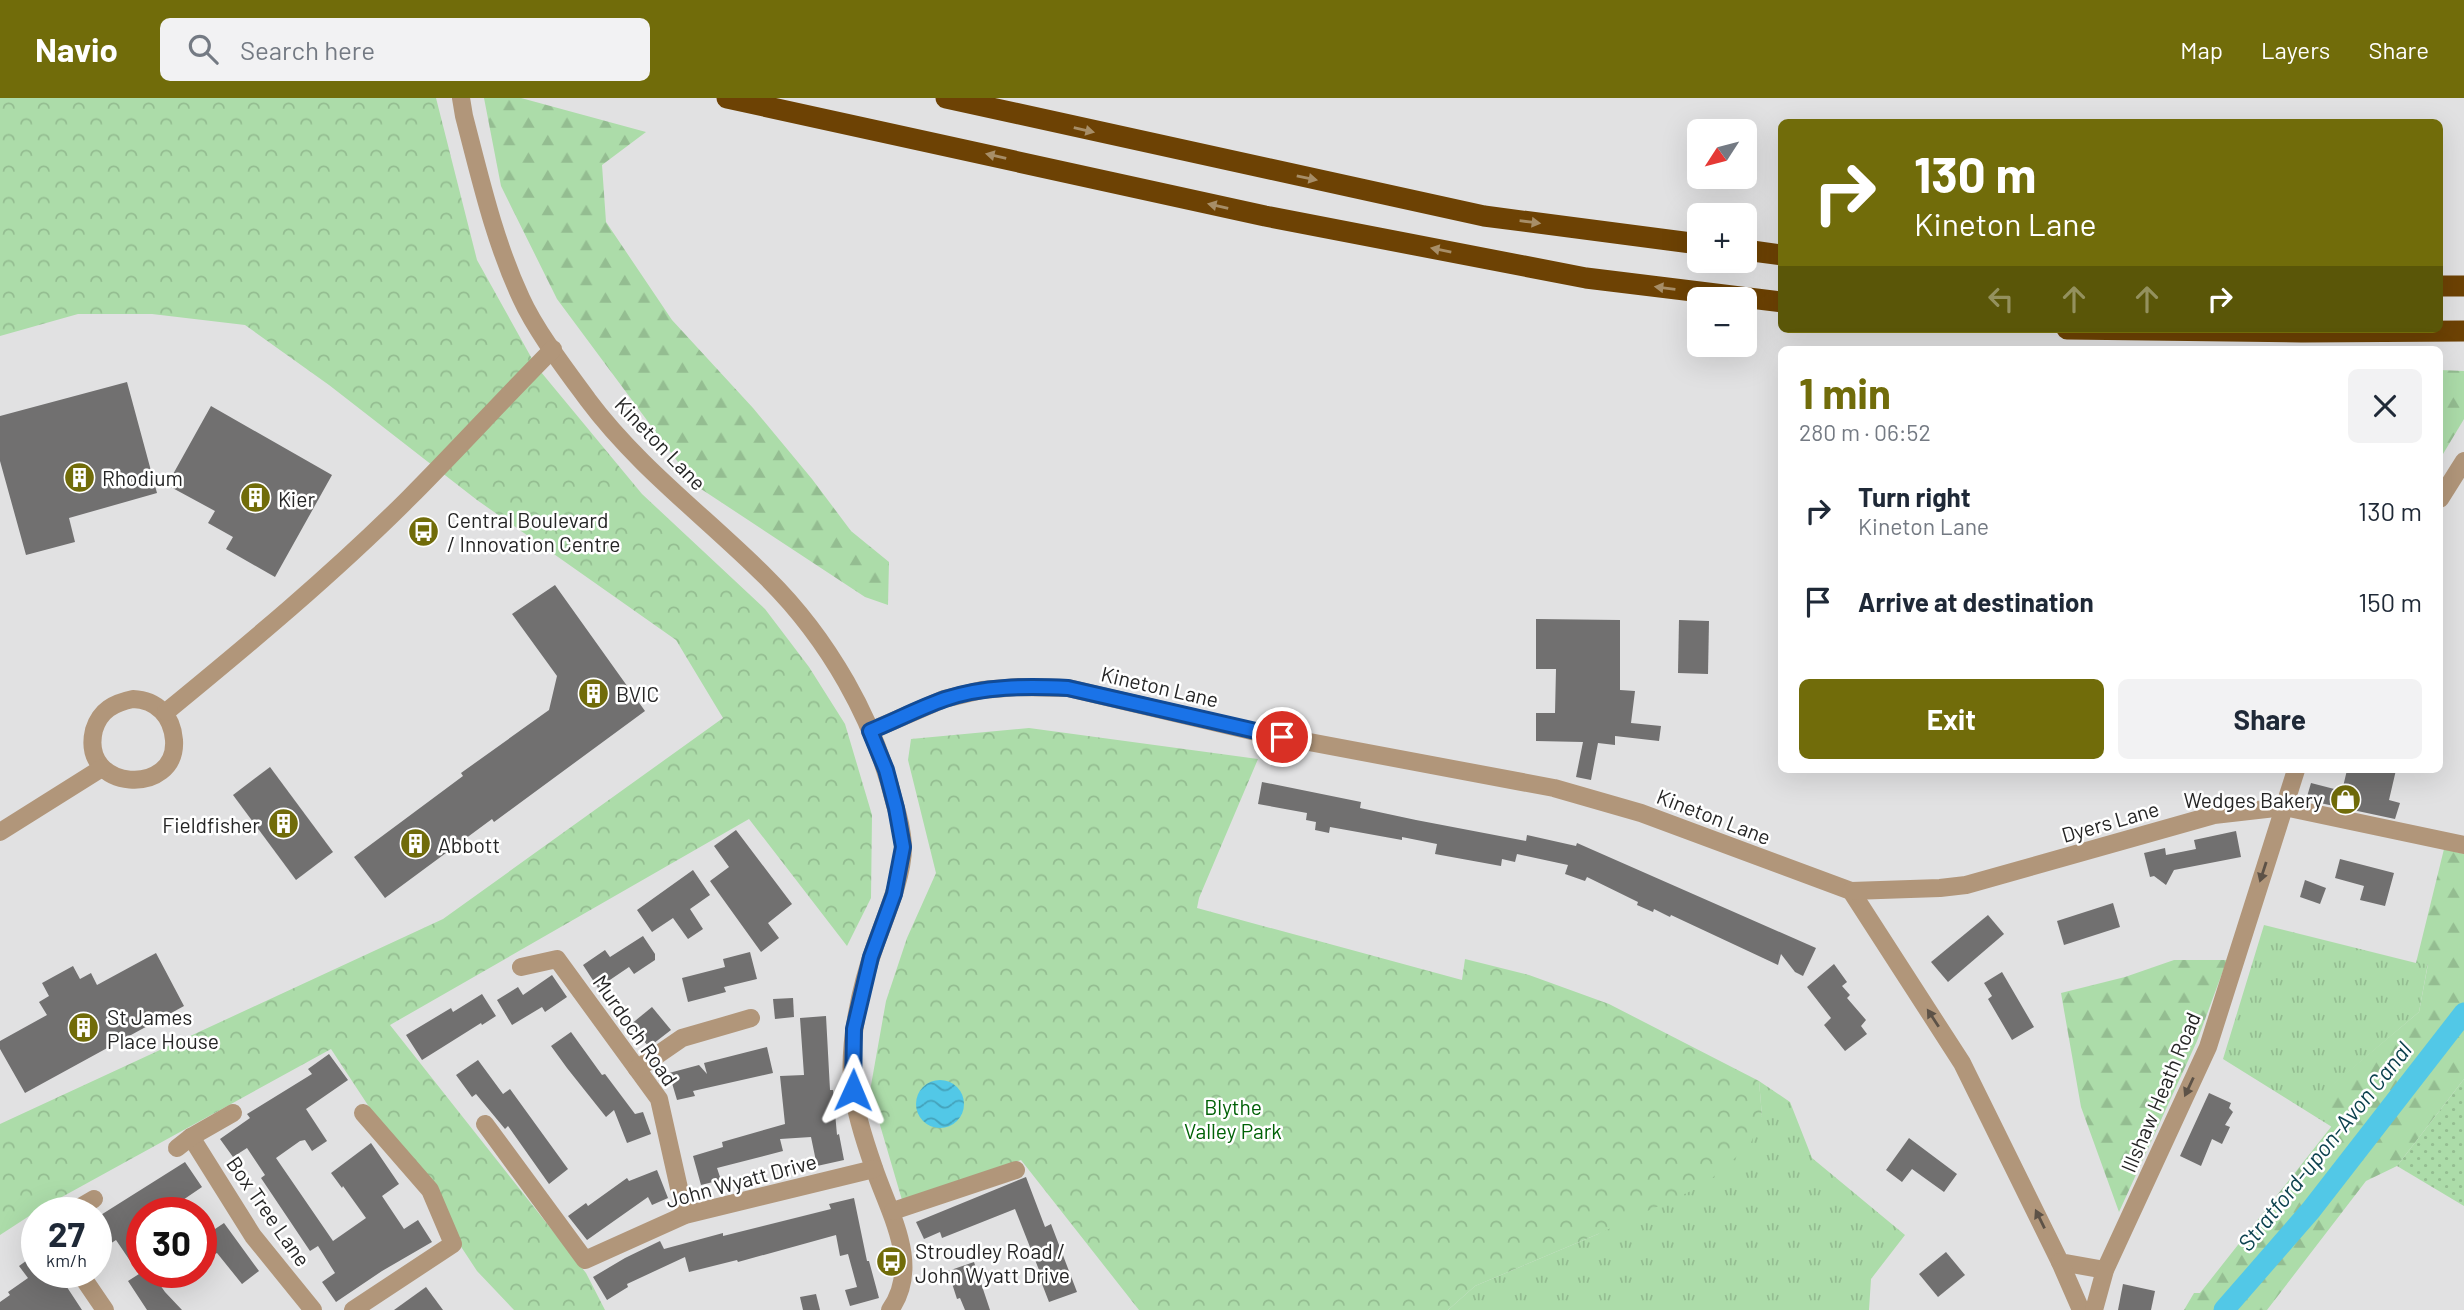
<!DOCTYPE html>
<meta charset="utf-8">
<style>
:root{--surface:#fff;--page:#f2f2f3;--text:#1f2937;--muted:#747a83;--accent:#716c0a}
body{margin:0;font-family:Barlow,sans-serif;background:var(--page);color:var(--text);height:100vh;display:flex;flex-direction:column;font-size:26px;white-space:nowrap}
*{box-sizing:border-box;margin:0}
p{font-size:23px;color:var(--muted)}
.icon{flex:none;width:38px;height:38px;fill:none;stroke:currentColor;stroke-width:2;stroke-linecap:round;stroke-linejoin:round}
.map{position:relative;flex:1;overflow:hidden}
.sheet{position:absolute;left:1778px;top:248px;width:665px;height:427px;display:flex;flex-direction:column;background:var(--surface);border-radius:10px;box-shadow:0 7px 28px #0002}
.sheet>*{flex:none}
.top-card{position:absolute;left:1778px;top:21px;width:665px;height:214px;border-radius:10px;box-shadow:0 7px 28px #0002;background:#716c0a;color:#fff;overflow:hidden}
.needle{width:46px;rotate:234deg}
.buttons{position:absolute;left:1687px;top:21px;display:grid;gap:14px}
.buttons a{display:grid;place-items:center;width:70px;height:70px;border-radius:10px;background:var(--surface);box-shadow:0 7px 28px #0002;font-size:35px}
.speed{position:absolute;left:21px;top:1099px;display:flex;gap:14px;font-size:35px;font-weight:700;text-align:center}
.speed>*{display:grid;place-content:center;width:91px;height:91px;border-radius:50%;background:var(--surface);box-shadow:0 7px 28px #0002;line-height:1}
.speed small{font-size:18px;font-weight:400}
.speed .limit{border:10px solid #d22;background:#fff;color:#111}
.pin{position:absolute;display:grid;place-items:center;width:60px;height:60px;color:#fff;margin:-30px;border:4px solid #fff;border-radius:50%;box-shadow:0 2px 7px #0007}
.me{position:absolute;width:77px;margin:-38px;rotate:1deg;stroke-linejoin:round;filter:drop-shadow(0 0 5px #0008)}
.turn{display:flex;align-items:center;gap:24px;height:147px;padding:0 21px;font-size:32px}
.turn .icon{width:91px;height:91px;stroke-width:2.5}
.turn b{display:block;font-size:49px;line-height:60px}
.lanes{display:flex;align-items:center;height:66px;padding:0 21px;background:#0003;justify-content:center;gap:35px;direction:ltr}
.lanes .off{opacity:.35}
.round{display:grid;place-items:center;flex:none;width:74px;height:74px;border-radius:10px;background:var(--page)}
.headline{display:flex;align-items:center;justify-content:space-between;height:119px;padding:0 21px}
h1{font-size:42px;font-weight:700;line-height:52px;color:var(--accent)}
.button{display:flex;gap:14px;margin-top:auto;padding:14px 21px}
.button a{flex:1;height:80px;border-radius:10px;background:var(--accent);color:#fff;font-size:28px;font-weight:700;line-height:80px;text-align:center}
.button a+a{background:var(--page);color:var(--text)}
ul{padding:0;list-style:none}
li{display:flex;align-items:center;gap:21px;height:91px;padding:0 21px}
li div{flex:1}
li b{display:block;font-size:26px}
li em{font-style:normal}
header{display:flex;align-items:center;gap:42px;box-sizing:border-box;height:98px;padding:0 35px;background:var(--accent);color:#fff}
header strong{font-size:33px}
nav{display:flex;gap:38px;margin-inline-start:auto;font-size:24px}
.search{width:490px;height:63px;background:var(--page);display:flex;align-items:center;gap:18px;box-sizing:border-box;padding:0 24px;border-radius:10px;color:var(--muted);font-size:26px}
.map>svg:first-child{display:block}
.grass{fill:url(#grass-tufts)}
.forest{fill:url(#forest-firs)}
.park{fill:url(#park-crowns)}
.garden{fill:url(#garden-dots)}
.water{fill:url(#water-waves)}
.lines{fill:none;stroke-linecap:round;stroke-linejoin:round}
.canal{stroke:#52c8e7;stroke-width:21}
.building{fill:#717070}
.minor{stroke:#b1967a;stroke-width:18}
.highway{stroke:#6d4204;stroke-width:21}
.oneway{fill:#a78e68}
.oneway2{fill:#5d5247}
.route-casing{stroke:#114b97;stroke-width:18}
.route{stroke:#1a73e8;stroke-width:12}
.labels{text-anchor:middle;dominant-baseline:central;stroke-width:5;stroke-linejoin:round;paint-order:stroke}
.street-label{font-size:21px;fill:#252525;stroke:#fff}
.poi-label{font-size:21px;fill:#252525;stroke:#fff;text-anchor:start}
.park-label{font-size:21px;fill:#006106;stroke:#fff}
.water-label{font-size:23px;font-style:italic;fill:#0d424f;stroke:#fff}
</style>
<header>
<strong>Navio</strong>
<div class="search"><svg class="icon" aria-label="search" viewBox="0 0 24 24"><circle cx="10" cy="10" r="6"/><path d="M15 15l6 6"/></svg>Search here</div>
<nav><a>Map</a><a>Layers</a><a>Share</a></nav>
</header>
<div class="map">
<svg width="2464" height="1212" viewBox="0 0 2464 1212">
<defs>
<pattern id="grass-tufts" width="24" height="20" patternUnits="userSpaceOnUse" patternTransform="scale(1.75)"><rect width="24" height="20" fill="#acdca9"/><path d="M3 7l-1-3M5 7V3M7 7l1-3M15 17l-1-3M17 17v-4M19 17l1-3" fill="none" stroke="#94bd91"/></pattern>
<pattern id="forest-firs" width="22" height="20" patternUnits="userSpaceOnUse" patternTransform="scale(1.75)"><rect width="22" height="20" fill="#acdca9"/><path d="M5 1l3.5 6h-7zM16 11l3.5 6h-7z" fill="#94bd91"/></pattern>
<pattern id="park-crowns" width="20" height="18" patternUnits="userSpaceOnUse" patternTransform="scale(1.75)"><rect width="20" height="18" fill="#acdca9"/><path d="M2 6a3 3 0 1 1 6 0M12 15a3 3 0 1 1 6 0" fill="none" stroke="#94bd91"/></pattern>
<pattern id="garden-dots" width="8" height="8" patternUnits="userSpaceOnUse" patternTransform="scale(1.75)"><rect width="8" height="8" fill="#acdca9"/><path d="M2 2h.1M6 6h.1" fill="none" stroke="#94bd91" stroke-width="1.8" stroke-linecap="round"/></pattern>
<pattern id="water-waves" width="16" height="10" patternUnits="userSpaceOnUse" patternTransform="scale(1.75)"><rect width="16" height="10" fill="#52c8e7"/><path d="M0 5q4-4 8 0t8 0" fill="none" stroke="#44a2bb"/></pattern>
</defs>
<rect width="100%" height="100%" fill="#e1e1e2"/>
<!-- grass -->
<g class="grass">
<path d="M2264 827 2416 865H2428L2419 914 2333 987 2332 1029 2223 961Z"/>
<path d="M1759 983 1790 1004 1812 1060 1905 1137 1871 1181 1869 1212H1448L1475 1188 1598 1136 1762 1018Z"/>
</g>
<!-- forest -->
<g class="forest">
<path d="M484 0H521L646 34 602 67 606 124 672 222 753 310 812 381 851 433 889 464 888 507 865 499 695 387 557 201 501 88Z"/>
<path d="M2440 272 2464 273V321L2440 361Z"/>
<path d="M2444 751 2464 756V981L2397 1068 2366 1083 2267 1212H2184L2194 1195H2200L2331 1029 2332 987 2419 914 2428 866 2416 865Z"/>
<path d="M2174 862H2227L2197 943 2119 1114 2081 1009 2061 895 2125 879Z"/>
</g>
<!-- park -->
<g class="park">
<path d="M0 0H436L477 162 536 268 642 396 765 511 809 569 845 626 872 717 871 800 847 848 749 721 390 927 586 1175 605 1212H514L477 1173 331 951 40 1111 0 1137V1026L443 821 723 620 676 542 477 402 329 287 245 227 152 216H78L0 238Z"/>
<path d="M1029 630 1258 661 1199 800 1197 810 1462 882 1465 861 1529 877 1609 906 1759 983 1762 1018 1750 1047 1704 1087 1598 1136 1475 1188 1448 1212H1139L1021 1062 902 1102 870 993 886 903 907 840 936 775 908 662 911 641Z"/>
</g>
<!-- garden -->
<path class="garden" d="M2464 981V1108L2397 1068Z"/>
<!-- water -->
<circle class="water" cx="940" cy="1006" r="24"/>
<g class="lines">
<!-- canal -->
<path class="canal" d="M2224 1212 2311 1112 2464 915"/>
</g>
<!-- building -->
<g class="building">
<path d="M127 284 157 395 69 420 75 444 26 457 0 363V318Z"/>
<path d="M211 308 332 377 275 479 226 451 233 439 208 425 215 413 167 387Z"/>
<path d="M555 487 645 613 494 724 492 721 385 800 354 759 463 678 461 675 549 612 557 578 512 516Z"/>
<path d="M1536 521 1620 522V592L1635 593 1631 625 1661 628 1659 643 1615 638V647L1598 645 1591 682 1576 679 1583 644 1536 643V615H1555L1556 571H1536Z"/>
<path d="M1679 522 1709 523 1708 576 1678 575Z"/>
<path d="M270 669 333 754 296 782 233 697Z"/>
<path d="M2347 672H2396L2389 702 2400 705 2395 721 2306 702 2311 685 2342 693Z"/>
<path d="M1262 684 1361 704 1360 710 1416 722 1526 743 1527 737 1576 748 1577 745 1816 850 1803 878 1795 874 1781 856 1778 867 1671 817 1670 819 1654 811 1653 814 1637 807 1638 804 1587 779 1585 783 1565 776 1568 767 1517 756 1515 764 1502 761 1501 768 1435 756 1437 746 1402 739V742L1330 729 1329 735 1315 732 1316 724 1306 722 1307 715 1258 706Z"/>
<path d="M736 732 792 806 768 825 779 840 761 854 710 783 729 769 714 748Z"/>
<path d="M2236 733 2241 759 2174 772 2166 787 2154 778 2150 779 2144 755 2165 750 2166 757 2196 751 2194 742Z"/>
<path d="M2340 761 2394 775 2385 808 2360 802 2364 788 2335 780Z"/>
<path d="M693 772 710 797 690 811 703 831 688 841 673 820 652 834 637 812Z"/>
<path d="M2305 782 2326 790 2320 806 2300 799Z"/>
<path d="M2113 805 2120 829 2064 847 2057 823Z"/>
<path d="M1988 817 2004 836 1948 884 1931 864Z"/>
<path d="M643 838 655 856V862L634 876 629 869 598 890 583 867 605 852 610 859Z"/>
<path d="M750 854 757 881 724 889 726 894 688 904 682 880 725 869 723 861Z"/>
<path d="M156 855 184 908 25 995 0 951V943L47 917 39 904 49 898 42 885 73 868 80 881 91 875 97 887Z"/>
<path d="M1834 866 1847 884 1842 888 1850 897 1847 900 1866 922 1861 928 1867 936 1845 953 1824 927 1831 920 1807 889Z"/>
<path d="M2002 874 2034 929 2012 942 1988 901 1992 898 1984 885Z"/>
<path d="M552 877 567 899 545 914 542 909 512 927 497 902 518 889 523 897Z"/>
<path d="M482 896 496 918 482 927 481 925 422 962 406 937 451 910 453 914Z"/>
<path d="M793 900 794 919 775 921 773 901Z"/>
<path d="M652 909 671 932 649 949 630 927Z"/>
<path d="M826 918 830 992H833L837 1037 839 1036 844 1062 817 1068 811 1039 780 1041 783 1053 717 1070 721 1082 701 1087 693 1058 723 1049 722 1044 785 1026 780 978 804 977 800 920Z"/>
<path d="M571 934 602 977 605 976 635 1016 643 1014 651 1036 627 1045 614 1012 606 1019 567 970 551 948Z"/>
<path d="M767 949 773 975 693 993 695 998 677 1002 669 975 699 967 707 976 704 965Z"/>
<path d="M329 956 348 982 306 1011 327 1043 312 1053 305 1042 300 1043 276 1060 333 1143 366 1120 343 1088 342 1090 331 1075 371 1045 399 1086 382 1098 404 1131 418 1122 432 1144 382 1173 336 1204 322 1184 335 1175 318 1148 310 1153 261 1080 265 1077 247 1050 233 1059 220 1041 250 1020 247 1016 312 976 308 971Z"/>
<path d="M478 962 503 996 510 991 568 1071 549 1086 508 1028 505 1031 476 996 472 999 456 977Z"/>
<path d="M2209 995 2231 1005 2229 1010 2233 1014 2225 1027 2230 1029 2222 1046 2212 1041 2201 1068 2180 1058Z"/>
<path d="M1909 1040 1957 1076 1944 1094 1912 1071 1902 1084 1886 1072Z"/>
<path d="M185 1064 202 1089 180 1104 187 1115H142V1174H151L165 1194 182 1212H147L128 1183 139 1176 116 1142 96 1155V1120Z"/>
<path d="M657 1072 668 1100 652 1107 648 1099 587 1142 568 1118 586 1105 588 1108 627 1080 629 1083Z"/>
<path d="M1026 1079 1045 1129 1051 1126 1077 1194 1049 1204 1039 1178 1041 1177 1015 1111 942 1140 940 1134 924 1141 916 1124Z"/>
<path d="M854 1100 867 1163H869L879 1200 850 1208 845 1192 857 1189 848 1156 840 1158 836 1137 738 1164 737 1162 689 1174 685 1159 627 1186 628 1189 607 1202 593 1179 625 1160 660 1143 664 1151 723 1135V1138L831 1111 829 1106Z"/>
<path d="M224 1125 259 1173 242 1186 217 1155 215 1156 203 1139Z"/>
<path d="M1946 1154 1965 1177 1938 1199 1919 1176Z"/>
<path d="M37 1155V1174H57L82 1212H0V1204L10 1197 8 1194 28 1180 19 1168Z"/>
<path d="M974 1164 990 1212H965L960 1200 957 1201 948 1173Z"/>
<path d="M2123 1186 2155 1193 2151 1212H2118Z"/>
<path d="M426 1189 443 1212H394Z"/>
<path d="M816 1196 820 1212H803L800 1199Z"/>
</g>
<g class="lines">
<!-- minor -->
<g class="minor">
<path d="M461 0 464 18C480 79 494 142 521 200 536 233 566 272 588 302 638 369 707 420 766 479 828 540 875 622 895 707 899 719 902 734 903 747 904 775 886 818 876 845 861 887 847 947 853 992 855 1012 867 1050 874 1070 889 1115 922 1167 890 1212"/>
<path d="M2440 401 2464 363"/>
<path d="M133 601C157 602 172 618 174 642 178 699 79 694 94 632 100 612 114 605 133 601Z"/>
<path d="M166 614C249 546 333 476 409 400 458 351 504 300 553 251"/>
<path d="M870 633 944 601 982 592 1019 589 1068 590 1256 634 1554 690 1641 715 1851 793 1962 965 2060 1164 2105 1172"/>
<path d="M0 734 102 670"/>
<path d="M1851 793 1940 790 1966 787 2214 717 2284 709 2464 747"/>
<path d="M521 869 557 861 659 1001 685 1117"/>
<path d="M637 971 682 940 751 920"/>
<path d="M485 1026 585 1162 685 1117 874 1071"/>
<path d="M191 1039 253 1138 313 1212"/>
<path d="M177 1050 191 1039 233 1015"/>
<path d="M893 1113 1016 1072"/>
<path d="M70 1115 94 1101"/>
<path d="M35 1133 37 1132"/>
<path d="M2060 1164 2081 1212"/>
<path d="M79 1174 105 1212"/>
<path d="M353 1212 453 1146 430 1092 363 1015"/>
<path d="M2094 1212 2105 1172 2208 949 2296 672"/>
</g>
<!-- highway -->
<g class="highway">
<path d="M727 0 1265 118 1586 180 1782 204"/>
<path d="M946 0 1484 118 1699 146"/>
<path d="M1745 152 1782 157"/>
<path d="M2440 188H2464"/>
<path d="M2067 231 2302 234 2464 233"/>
</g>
</g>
<!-- one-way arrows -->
<defs><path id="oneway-solid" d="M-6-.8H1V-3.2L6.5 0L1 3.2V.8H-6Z" transform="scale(1.75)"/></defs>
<g class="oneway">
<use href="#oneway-solid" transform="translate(1084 32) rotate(13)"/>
<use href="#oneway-solid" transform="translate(996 58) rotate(-167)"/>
<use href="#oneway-solid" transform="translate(1307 80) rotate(12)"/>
<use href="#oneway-solid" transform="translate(1218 108) rotate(-167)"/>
<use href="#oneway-solid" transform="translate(1530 124) rotate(7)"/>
<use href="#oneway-solid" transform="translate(1441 152) rotate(-169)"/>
<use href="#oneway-solid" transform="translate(1665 190) rotate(-173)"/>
</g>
<g class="oneway2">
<use href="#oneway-solid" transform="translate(2263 774) rotate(108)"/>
<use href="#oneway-solid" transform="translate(1933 920) rotate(-123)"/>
<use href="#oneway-solid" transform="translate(2189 989) rotate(115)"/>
<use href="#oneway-solid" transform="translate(2040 1121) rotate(-116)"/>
</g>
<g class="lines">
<defs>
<path id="route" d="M853 992 854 931 871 859 894 796 903 749 896 710 886 672 870 633C895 623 919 610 945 601 984 588 1026 588 1068 590L1282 639"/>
</defs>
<!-- route casing -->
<use href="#route" class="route-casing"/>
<!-- route -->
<use href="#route" class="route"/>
</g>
<!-- icons -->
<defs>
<symbol id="building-disc" viewBox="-11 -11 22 22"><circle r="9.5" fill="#716c0a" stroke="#fff"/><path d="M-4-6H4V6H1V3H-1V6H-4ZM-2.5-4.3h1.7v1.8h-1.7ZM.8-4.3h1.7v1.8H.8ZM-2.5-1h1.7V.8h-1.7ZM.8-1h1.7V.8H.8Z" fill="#fff"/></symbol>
<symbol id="bus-disc" viewBox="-11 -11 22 22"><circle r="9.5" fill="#716c0a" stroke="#fff"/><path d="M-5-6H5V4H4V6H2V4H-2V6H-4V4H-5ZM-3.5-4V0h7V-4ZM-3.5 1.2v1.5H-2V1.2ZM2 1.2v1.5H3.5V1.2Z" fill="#fff"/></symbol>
<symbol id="shop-disc" viewBox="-11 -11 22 22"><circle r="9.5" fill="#716c0a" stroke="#fff"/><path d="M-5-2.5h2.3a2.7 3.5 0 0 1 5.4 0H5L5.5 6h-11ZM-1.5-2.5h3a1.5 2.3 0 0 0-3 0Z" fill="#fff"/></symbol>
</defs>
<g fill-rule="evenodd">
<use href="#building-disc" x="62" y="362" width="35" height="35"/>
<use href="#building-disc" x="238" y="382" width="35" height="35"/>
<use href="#bus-disc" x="406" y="416" width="35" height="35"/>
<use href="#building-disc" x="576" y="578" width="35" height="35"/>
<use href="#shop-disc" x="2328" y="684" width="35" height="35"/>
<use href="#building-disc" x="266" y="708" width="35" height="35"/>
<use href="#building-disc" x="398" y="728" width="35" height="35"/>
<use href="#building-disc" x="66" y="912" width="35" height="35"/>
<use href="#bus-disc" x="874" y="1146" width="35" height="35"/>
</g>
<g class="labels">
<!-- street labels -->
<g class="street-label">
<text transform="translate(661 345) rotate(46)">Kineton Lane</text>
<text transform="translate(1160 588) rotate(13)">Kineton Lane</text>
<text transform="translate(1714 718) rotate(21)">Kineton Lane</text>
<text transform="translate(2110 723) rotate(-16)">Dyers Lane</text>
<text transform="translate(636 932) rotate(55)">Murdoch Road</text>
<text transform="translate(2160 994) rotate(-67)">Illshaw Heath Road</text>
<text transform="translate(741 1082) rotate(-15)">John Wyatt Drive</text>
<text transform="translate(269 1113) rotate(55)">Box Tree Lane</text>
</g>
<!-- poi labels -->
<g class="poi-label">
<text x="102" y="379">Rhodium</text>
<text x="278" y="400">Kier</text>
<text x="447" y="421">Central Boulevard<tspan x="447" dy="24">/ Innovation Centre</tspan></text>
<text x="616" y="595">BVIC</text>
<text x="2323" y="701" text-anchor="end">Wedges Bakery</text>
<text x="260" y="726" text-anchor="end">Fieldfisher</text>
<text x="438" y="746">Abbott</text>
<text x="107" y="918">St James<tspan x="107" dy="24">Place House</tspan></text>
<text x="915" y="1152">Stroudley Road /<tspan x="915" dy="24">John Wyatt Drive</tspan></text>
</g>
<!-- park labels -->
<g class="park-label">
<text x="1233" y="1008">Blythe<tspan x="1233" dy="24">Valley Park</tspan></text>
</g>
<!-- water labels -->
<g class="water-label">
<text transform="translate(2324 1048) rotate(-51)">Stratford-upon-Avon Canal</text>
</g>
</g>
</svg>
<div class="buttons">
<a><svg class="needle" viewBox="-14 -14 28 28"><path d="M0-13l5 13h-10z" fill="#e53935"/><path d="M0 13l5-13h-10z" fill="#747a83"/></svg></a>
<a>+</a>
<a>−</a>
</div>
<div class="speed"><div>27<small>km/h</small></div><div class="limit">30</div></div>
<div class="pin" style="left:1282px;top:639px;background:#d93025"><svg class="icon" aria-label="arrive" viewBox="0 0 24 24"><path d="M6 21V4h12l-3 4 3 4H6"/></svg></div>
<svg class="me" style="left:853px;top:992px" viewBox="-20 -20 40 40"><path d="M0-17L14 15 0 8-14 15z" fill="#1a73e8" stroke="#fff" stroke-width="4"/></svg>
<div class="top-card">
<div class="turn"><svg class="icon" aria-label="right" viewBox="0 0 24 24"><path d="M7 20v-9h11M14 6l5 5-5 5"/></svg><div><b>130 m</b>Kineton Lane</div></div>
<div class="lanes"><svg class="icon off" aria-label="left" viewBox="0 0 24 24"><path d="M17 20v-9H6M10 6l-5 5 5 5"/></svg><svg class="icon off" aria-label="ahead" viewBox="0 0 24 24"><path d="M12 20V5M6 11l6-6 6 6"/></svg><svg class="icon off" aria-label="ahead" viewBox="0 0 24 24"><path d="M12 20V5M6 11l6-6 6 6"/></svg><svg class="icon" aria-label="right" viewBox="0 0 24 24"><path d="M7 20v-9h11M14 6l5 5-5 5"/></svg></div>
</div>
<section class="sheet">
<div class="headline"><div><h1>1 min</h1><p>280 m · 06:52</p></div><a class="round"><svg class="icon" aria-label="close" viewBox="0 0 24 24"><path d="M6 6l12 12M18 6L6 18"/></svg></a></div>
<ul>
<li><svg class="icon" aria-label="right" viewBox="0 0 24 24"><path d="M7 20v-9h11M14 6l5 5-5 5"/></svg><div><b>Turn right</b><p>Kineton Lane</p></div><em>130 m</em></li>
<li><svg class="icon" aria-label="arrive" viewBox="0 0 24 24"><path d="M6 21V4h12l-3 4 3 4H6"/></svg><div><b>Arrive at destination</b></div><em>150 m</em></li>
</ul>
<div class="button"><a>Exit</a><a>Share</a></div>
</section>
</div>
